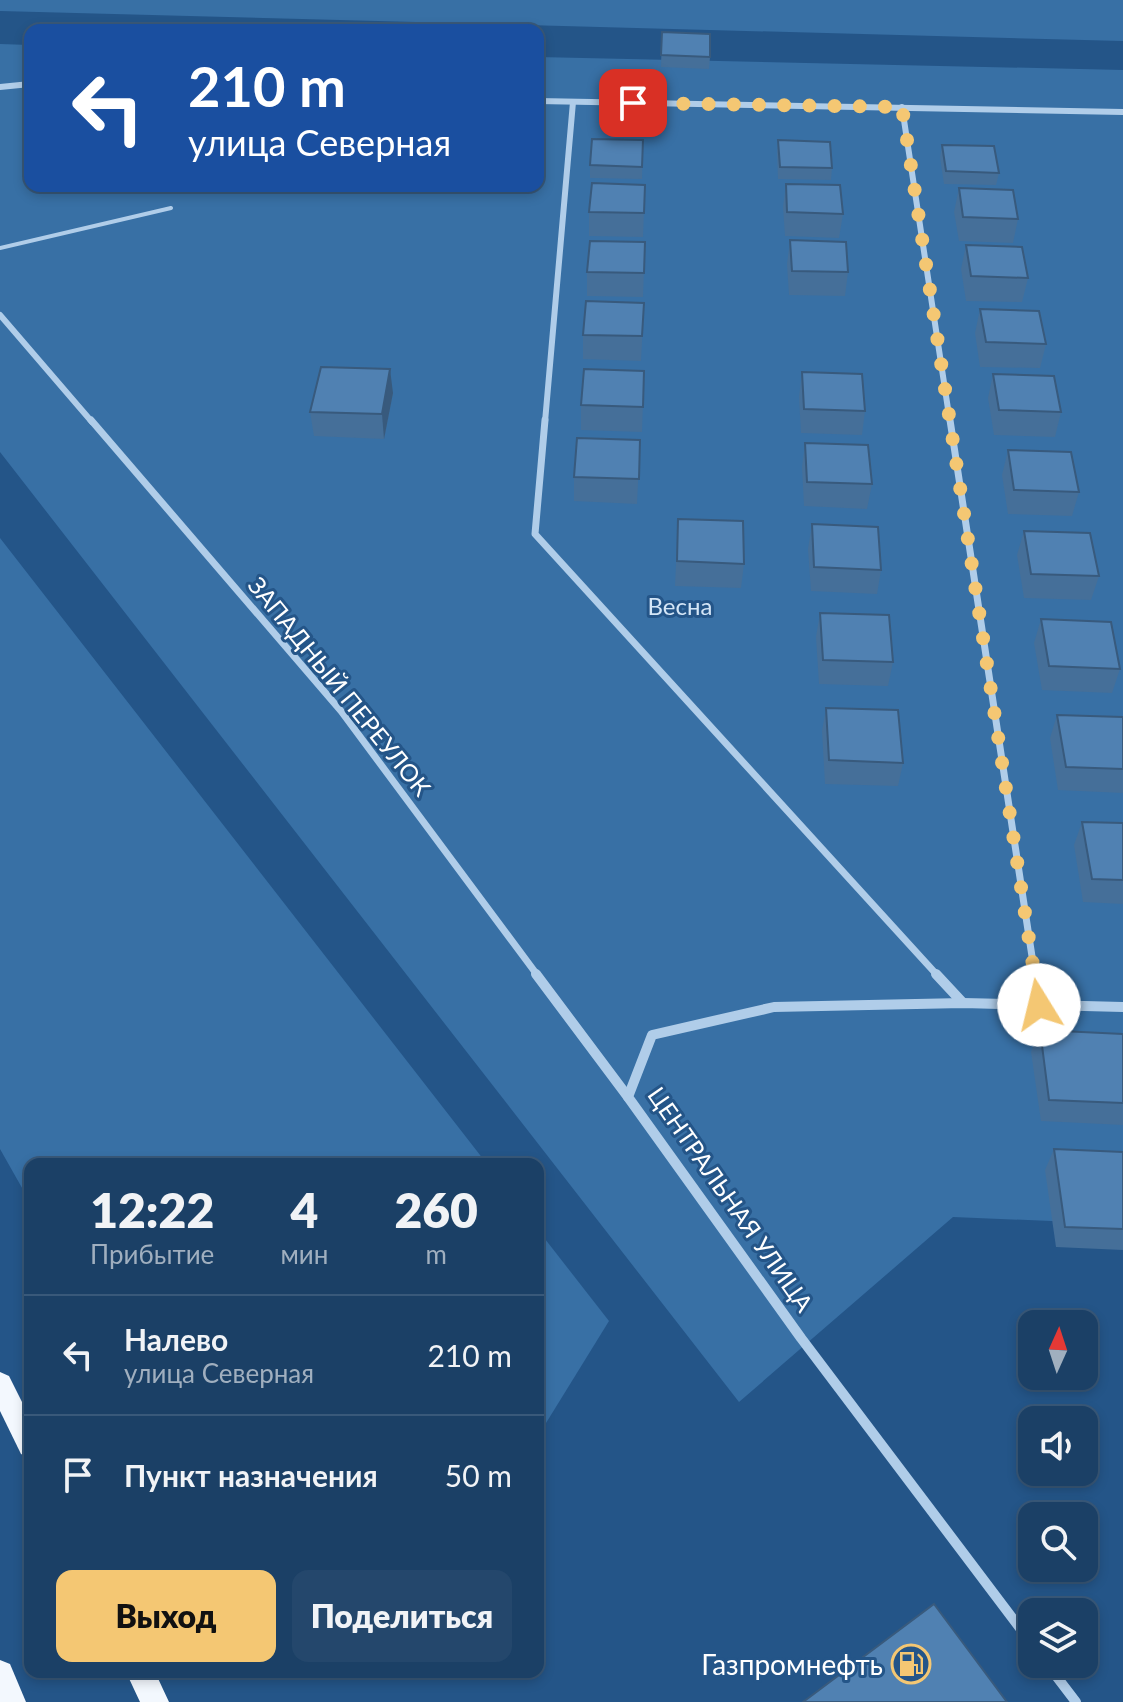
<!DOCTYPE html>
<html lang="ru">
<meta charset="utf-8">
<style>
:root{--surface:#1b4066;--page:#24476c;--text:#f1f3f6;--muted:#a0afbf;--line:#39597a;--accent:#f4c773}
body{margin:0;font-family:Lato,sans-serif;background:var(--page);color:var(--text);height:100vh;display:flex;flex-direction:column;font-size:30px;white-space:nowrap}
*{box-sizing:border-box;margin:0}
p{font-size:26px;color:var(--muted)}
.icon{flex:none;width:44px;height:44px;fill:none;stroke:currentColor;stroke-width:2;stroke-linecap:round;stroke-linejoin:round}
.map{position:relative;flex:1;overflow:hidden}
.sheet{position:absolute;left:24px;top:1158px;width:520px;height:520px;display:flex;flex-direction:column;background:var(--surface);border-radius:16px;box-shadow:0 4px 12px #0003,0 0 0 2px var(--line)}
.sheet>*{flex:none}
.top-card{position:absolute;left:24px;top:24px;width:520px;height:168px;border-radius:16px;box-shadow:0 4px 12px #0003,0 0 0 2px var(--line);background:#1a4fa0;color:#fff;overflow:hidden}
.needle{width:52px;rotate:3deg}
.controls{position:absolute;left:1018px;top:1310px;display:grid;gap:16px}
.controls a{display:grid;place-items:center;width:80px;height:80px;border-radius:16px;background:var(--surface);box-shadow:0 4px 12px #0003,0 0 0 2px var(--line);font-size:40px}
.pin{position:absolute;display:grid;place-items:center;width:68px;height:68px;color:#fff;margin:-34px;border-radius:16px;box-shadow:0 4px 12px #0006}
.me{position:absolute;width:88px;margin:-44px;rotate:351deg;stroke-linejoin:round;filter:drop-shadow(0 0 6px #0008)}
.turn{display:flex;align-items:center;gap:28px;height:168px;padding:0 32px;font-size:36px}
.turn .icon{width:104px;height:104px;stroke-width:2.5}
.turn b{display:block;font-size:56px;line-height:68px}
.eta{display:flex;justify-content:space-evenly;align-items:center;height:136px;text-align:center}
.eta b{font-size:48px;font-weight:800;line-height:56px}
.primary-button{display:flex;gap:16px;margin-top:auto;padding:16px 32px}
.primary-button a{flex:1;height:92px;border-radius:16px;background:var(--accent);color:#111;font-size:32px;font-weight:800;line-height:92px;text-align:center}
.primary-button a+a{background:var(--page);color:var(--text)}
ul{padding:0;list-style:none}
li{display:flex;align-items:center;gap:24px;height:120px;padding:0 32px;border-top:2px solid var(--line)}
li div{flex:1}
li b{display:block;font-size:30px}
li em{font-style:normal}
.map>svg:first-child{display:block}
.green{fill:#3870a5}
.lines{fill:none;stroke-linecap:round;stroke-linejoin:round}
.service{stroke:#b0cde9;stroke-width:4}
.minor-far2{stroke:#b0cde9;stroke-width:6}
.minor-far1{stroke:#b0cde9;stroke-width:7}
.minor{stroke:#b0cde9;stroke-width:10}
.primary{fill:#f3f8fe;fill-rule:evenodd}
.wall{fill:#456f99}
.shaded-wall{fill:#385a7d}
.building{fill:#5081b2;stroke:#385a7d;stroke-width:2}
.route{stroke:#f4c773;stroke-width:14;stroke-dasharray:0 25.2}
.labels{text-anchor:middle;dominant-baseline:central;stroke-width:6;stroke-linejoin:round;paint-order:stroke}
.park-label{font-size:24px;fill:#d4e6f7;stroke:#245588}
.street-label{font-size:24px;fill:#fff;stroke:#245588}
.near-poi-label{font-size:28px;fill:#fff;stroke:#245588;text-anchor:end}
</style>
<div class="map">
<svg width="1123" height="1702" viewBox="0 0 1123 1702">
<rect width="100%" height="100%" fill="#245588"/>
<!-- green -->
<g class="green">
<path d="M0 0H1123V41L0 11Z"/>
<path d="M0 44 30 45V186H538V57L1123 70V1224L953 1217 739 1402 0 452Z"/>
<path d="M0 538 487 1164H30V1202L0 1149Z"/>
<path d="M538 1230 609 1321 538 1436Z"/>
</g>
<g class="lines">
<!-- service -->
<path class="service" d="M0 248 171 208"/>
<!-- minor-far2 -->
<g class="minor-far2">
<path d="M0 87 30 84"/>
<path d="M538 101 1123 112"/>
<path d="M902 107 950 422"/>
<path d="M0 315 92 422"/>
<path d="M545 422 573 102"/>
</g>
<!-- minor-far1 -->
<g class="minor-far1">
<path d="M91 420 341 711 538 976"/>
<path d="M545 420 535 534 938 976"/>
<path d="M950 420 1035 976"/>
</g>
<!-- minor -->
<g class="minor">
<path d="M536 974 628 1097"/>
<path d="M936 974 963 1003"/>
<path d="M1034 974 1039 1005"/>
<path d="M1032 1644 801 1338 628 1097 652 1035 774 1007 963 1003 1123 1007"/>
<path d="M1047 1664 1076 1702"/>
</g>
<!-- primary -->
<g class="primary">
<path d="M0 1372 9 1376 30 1418V1458L21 1454 0 1411Z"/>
<path d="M0 1660 10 1664 26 1702H0Z"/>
<path d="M126 1672H155L169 1702H140Z"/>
</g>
</g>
<!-- wall -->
<g class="wall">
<path d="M662 32 710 57 709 69 661 67Z"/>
<path d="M643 140 642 179 590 178V165Z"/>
<path d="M778 140 832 168 831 180 778 179 777 152Z"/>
<path d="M942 145 999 173 996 185 944 184 940 157Z"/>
<path d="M786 184 843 214 839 238 785 236 783 207Z"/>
<path d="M645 185 643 237 589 236V212Z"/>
<path d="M959 188 1018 219 1013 243 959 241 954 212Z"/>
<path d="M790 240 848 272 845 296 789 295 787 264Z"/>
<path d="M645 242 643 297 587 296V272Z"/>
<path d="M966 245 1028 278 1022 302 966 301 961 269Z"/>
<path d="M644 303 641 361 583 359V335Z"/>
<path d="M980 309 1046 344 1040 368 980 367 975 333Z"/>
<path d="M644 371 642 432 581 430V405Z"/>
<path d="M802 372 865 411 862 435 801 433 799 397Z"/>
<path d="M993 374 1061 412 1055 437 994 435 988 398Z"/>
<path d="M393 393 384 439 314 436 310 412Z"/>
<path d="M640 440 637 504 574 501V477Z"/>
<path d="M805 443 872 484 867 509 804 506 802 467Z"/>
<path d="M1008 450 1079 492 1072 516 1008 514 1002 475Z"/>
<path d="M678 519 744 564 741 588 675 586Z"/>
<path d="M812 524 881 570 877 594 811 591 808 549Z"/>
<path d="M1024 531 1099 576 1091 600 1024 598 1017 555Z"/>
<path d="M820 613 893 662 888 686 819 684 816 637Z"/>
<path d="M1041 619 1120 669 1112 693 1042 690 1034 643Z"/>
<path d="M826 708 903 763 898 786 825 784 822 731Z"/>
<path d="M1057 715 1123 717V793L1058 790 1050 738Z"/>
<path d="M1082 822 1123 823V904L1083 902 1074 845Z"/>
<path d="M1040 1030 1123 1103V1125L1041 1121 1031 1052Z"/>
<path d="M1054 1149 1123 1152V1250L1056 1247 1045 1170Z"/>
</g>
<!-- shaded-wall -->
<path class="shaded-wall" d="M390 369 393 393 384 439 382 414Z"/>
<!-- building -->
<g class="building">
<path d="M204 24 252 25 250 30H202Z"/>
<path d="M662 32 710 34V57L661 55Z"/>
<path d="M592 139 643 140 642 167 590 165Z"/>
<path d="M778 140 830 142 832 168 780 167Z"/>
<path d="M942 145 994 146 999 173 946 171Z"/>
<path d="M592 183 645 185 644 213 589 212Z"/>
<path d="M786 184 840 185 843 214 787 212Z"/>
<path d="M959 188 1013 190 1018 219 963 217Z"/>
<path d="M790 240 846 242 848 272 792 271Z"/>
<path d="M590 241 645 242 644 273 587 272Z"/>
<path d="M966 245 1022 247 1028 278 971 276Z"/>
<path d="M586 301 644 303 642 336 583 335Z"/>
<path d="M980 309 1039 311 1046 344 986 342Z"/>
<path d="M321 367 390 369 382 414 310 412Z"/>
<path d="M584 369 644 371 643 407 581 405Z"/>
<path d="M802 372 862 374 865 411 804 409Z"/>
<path d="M993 374 1054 376 1061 412 999 410Z"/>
<path d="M577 438 640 440 639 479 574 477Z"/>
<path d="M805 443 868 445 872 484 807 482Z"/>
<path d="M1008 450 1071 452 1079 492 1014 490Z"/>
<path d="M678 519 743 521 744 564 677 561Z"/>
<path d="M812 524 878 527 881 570 814 567Z"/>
<path d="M1024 531 1090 533 1099 576 1031 574Z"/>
<path d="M820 613 889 615 893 662 823 660Z"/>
<path d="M1041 619 1111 622 1120 669 1049 666Z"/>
<path d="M826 708 898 710 903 763 829 760Z"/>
<path d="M1057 715 1123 717V769L1066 767Z"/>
<path d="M1082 822 1123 823V880L1092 879Z"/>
<path d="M1040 1030 1123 1034V1103L1049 1100Z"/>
<path d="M1054 1149 1123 1152V1229L1065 1227Z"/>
<path d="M934 1604 1007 1702H803Z"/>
</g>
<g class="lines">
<!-- route -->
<path class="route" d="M633 103 902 107 1039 1005"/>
</g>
<!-- icons -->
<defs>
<symbol id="fuel-ring" viewBox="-11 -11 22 22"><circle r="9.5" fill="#245588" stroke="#f4c773" stroke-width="1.5"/><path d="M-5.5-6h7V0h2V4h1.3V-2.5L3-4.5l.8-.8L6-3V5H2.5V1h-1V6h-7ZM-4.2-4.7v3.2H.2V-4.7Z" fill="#f4c773"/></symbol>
</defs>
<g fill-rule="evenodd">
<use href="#fuel-ring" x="889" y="1642" width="44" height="44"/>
</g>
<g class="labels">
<!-- park labels -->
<g class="park-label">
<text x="680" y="605">Весна</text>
</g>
<!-- street labels -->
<g class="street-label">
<text transform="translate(340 686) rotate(51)">ЗАПАДНЫЙ ПЕРЕУЛОК</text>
<text transform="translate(731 1199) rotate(55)">ЦЕНТРАЛЬНАЯ УЛИЦА</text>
</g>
<!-- near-poi labels -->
<g class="near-poi-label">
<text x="883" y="1664">Газпромнефть</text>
</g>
</g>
</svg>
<div class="controls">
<a><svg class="needle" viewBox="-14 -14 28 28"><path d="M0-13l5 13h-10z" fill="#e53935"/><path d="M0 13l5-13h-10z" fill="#a0afbf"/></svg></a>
<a><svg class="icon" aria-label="sound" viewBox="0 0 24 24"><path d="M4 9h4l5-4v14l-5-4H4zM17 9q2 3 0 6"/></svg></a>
<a><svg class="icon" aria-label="search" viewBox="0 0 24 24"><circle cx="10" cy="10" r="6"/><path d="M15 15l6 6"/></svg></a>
<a><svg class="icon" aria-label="layers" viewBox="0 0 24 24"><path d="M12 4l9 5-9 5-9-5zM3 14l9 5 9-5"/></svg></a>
</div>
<div class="pin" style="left:633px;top:103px;background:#d93025"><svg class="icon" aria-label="arrive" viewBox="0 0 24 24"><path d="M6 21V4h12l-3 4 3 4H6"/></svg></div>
<svg class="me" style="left:1039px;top:1005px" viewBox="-20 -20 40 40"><circle r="19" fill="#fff"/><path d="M0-13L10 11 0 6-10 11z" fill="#f4c773"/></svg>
<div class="top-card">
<div class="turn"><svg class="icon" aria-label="left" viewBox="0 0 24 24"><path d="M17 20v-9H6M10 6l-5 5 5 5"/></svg><div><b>210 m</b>улица Северная</div></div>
</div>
<section class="sheet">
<div class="eta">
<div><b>12:22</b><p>Прибытие</p></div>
<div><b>4</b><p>мин</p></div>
<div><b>260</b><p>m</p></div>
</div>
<ul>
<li><svg class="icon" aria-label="left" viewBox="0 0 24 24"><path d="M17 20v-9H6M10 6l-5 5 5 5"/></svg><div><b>Налево</b><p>улица Северная</p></div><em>210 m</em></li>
<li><svg class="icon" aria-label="arrive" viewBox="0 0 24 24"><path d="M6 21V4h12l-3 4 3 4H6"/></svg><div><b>Пункт назначения</b></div><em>50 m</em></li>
</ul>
<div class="primary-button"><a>Выход</a><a>Поделиться</a></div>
</section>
</div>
